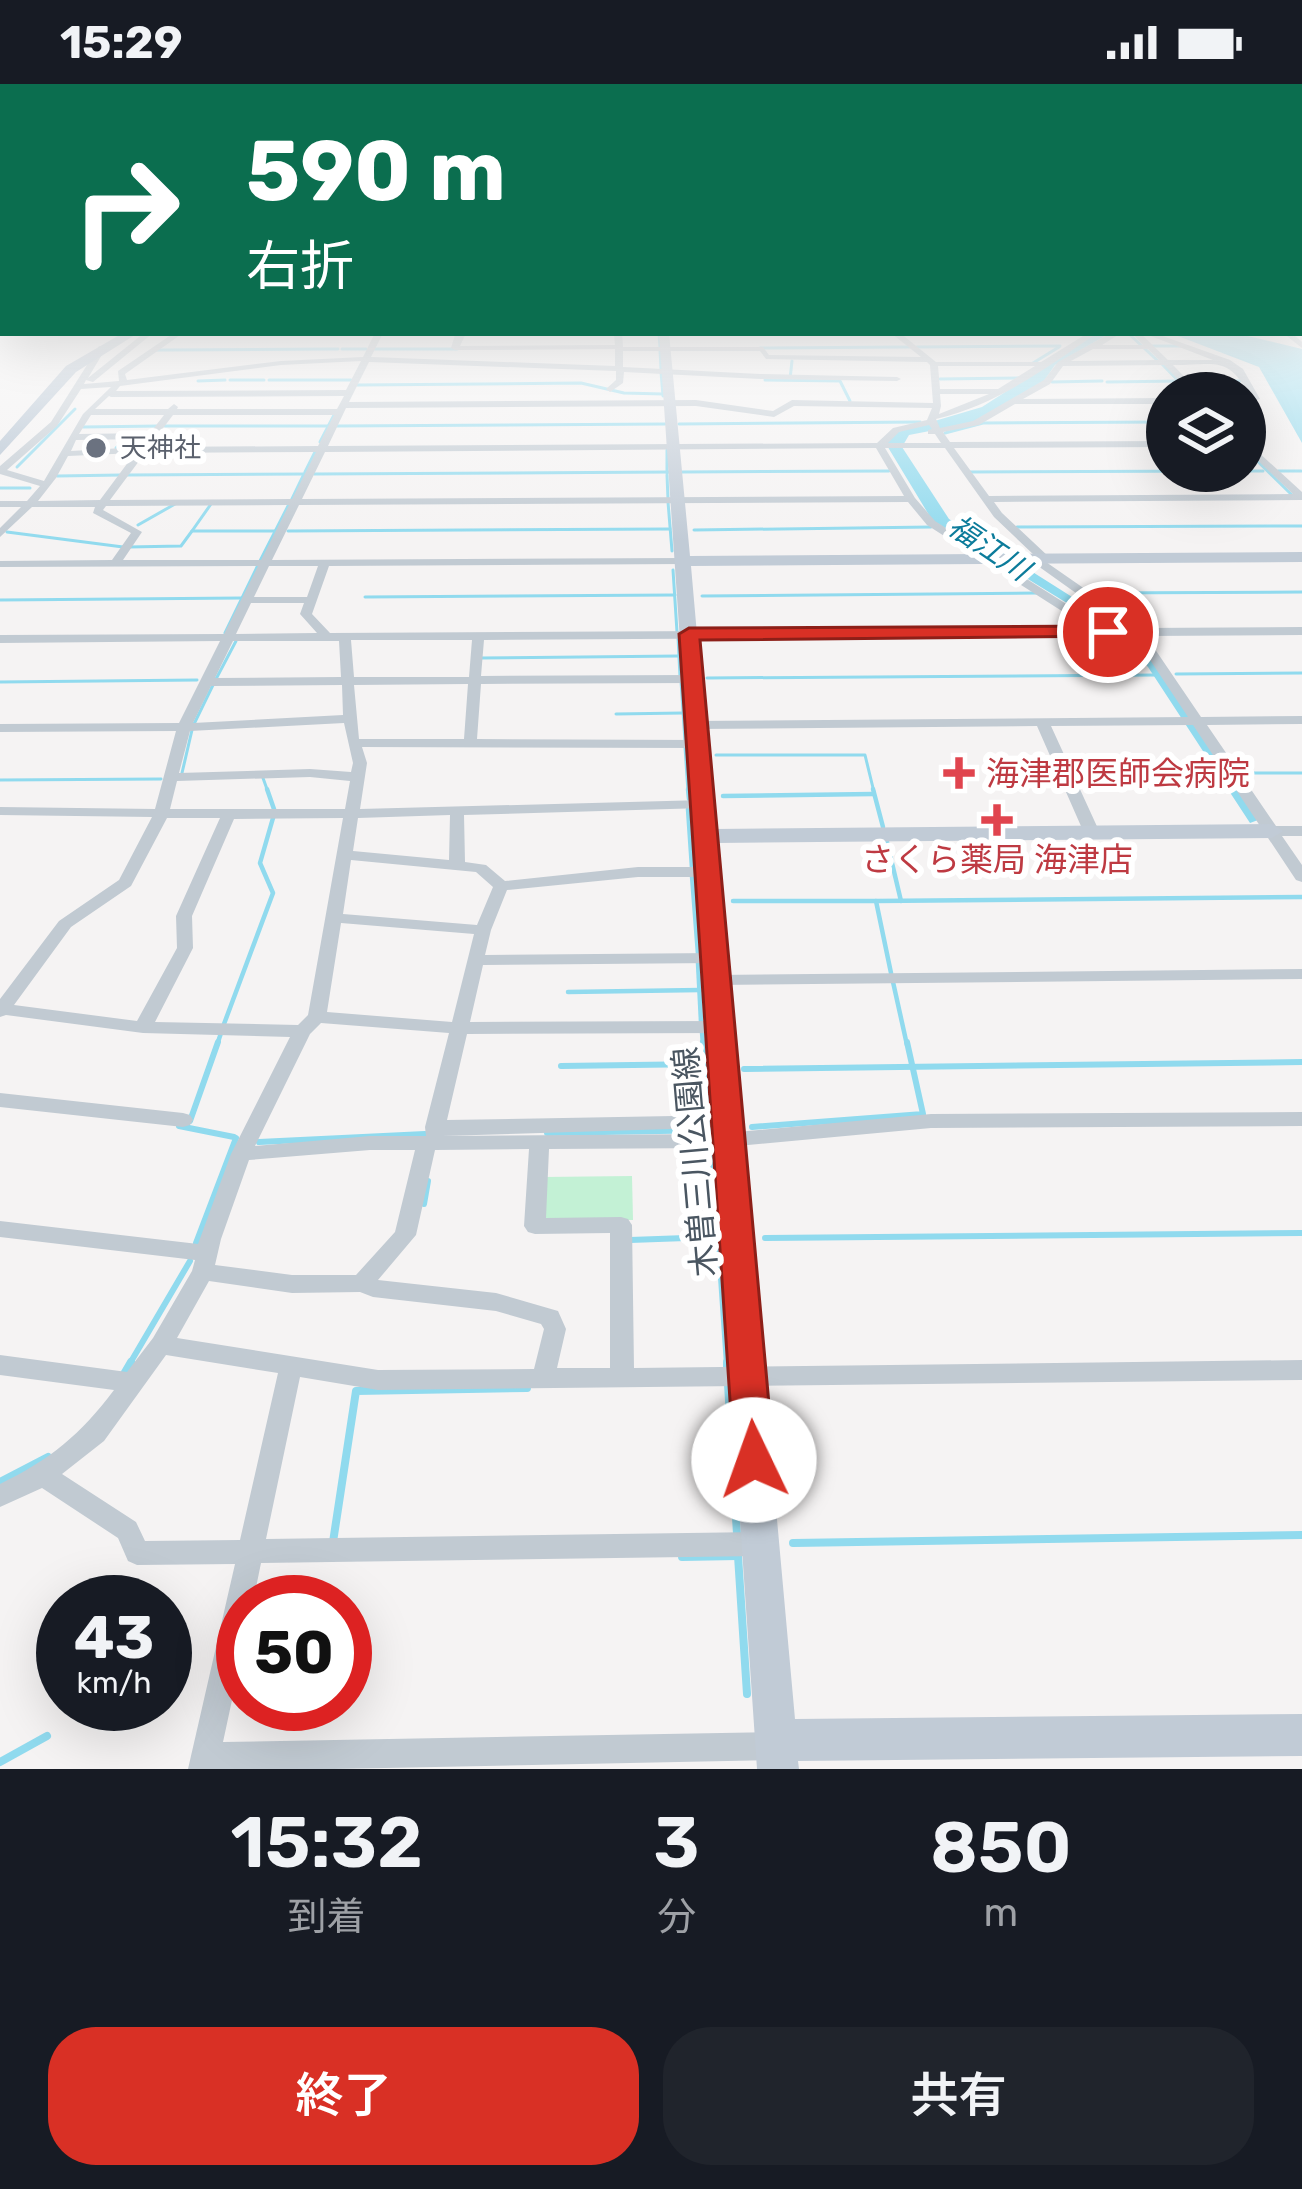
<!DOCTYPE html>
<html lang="ja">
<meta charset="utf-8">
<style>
:root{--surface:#171b24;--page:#20242c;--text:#f1f3f6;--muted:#9ea1a6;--accent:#d93025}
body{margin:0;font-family:Rubik,"Noto Sans JP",sans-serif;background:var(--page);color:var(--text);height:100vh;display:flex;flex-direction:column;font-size:45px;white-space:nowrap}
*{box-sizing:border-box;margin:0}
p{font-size:39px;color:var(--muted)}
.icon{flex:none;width:66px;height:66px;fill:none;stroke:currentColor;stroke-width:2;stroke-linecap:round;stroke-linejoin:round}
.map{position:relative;height:1685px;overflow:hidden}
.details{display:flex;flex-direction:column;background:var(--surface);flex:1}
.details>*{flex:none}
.top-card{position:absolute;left:0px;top:0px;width:1302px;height:252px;box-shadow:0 12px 48px #0002;background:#0b6e4f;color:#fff;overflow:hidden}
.tools{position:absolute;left:1146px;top:288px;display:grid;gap:24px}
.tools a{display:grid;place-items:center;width:120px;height:120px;border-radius:50%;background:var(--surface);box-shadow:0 12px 48px #0002;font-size:60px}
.speed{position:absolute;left:36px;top:1491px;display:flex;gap:24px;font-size:60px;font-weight:700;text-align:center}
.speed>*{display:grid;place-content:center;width:156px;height:156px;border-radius:50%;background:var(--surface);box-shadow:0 12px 48px #0002;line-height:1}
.speed small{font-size:30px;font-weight:400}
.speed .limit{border:18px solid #d22;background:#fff;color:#111}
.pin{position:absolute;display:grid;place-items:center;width:102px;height:102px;color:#fff;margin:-51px;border:6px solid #fff;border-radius:50%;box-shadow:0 3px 12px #0007}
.me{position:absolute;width:132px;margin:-66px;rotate:357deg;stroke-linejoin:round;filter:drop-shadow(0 0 9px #0008)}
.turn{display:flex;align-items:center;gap:42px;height:252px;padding:0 48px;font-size:54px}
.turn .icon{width:156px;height:156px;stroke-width:2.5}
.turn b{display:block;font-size:84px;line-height:102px}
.eta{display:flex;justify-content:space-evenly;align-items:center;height:204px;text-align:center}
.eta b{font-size:72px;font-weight:600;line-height:84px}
.primary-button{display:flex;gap:24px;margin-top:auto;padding:24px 48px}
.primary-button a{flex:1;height:138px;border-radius:48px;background:var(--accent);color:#fff;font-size:48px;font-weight:600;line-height:138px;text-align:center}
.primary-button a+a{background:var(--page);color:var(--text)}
.status{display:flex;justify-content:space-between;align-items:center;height:84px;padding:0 60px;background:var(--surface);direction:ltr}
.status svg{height:33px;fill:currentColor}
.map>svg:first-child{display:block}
.green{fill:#c3f1d5}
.water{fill:#90daee}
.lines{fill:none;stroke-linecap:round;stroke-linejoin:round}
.stream-far3{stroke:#90daee;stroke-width:3}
.stream-far2{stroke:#90daee;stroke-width:4.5}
.stream-far1{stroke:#90daee;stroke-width:6}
.stream{stroke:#90daee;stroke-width:8}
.street{fill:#c1cad2;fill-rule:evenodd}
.secondary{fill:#c1cbd6;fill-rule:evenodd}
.primary{fill:#b3c2d1;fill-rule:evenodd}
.route{fill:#d93025;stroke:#8d1f18;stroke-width:3}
.worship-dot{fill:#6b7280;stroke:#fff;stroke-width:4.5}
.health-dot{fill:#e0444e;stroke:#fff;stroke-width:4.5}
.labels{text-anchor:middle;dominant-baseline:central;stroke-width:12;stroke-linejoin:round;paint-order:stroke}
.far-worship-label{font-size:27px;fill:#5b616d;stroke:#fff;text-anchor:start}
.far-water-label{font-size:30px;font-style:italic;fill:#0c7c9b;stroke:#fff}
.health-label{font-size:33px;fill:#be3a42;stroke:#fff;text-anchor:start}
.street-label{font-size:33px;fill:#4a5661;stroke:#fff}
</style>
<div class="status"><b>15:29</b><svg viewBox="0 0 49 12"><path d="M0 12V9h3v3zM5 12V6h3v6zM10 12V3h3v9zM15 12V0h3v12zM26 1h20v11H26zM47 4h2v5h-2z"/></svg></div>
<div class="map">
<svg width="1302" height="1685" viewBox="0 0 1302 1685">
<rect width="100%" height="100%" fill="#f5f3f3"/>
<!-- green -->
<path class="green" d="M632 1092 633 1136H541L543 1093Z"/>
<!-- water -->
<g class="water">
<path d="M1097 249H1110L1055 281 1044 297 971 339 909 351 902 363 949 435 1137 554 1258 736 1250 739 1148 583 1122 553 932 436 886 360 894 349 982 323Z"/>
<path d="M1170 249H1235L1302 265V359L1259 283Z"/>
</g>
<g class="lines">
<!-- stream-far3 -->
<g class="stream-far3">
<path d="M659 249 660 264"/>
<path d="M1128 249 1159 278"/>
<path d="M1151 262H1180"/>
<path d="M917 263 1060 262"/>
<path d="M760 264 910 263"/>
<path d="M342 265H366"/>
<path d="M375 265H457"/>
<path d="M157 266 338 265"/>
<path d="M660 266 661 285"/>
<path d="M1033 279 1059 263"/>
<path d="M1162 280 1190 309"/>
<path d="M661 288 663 312"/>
<path d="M790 295 792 277"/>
<path d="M940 295 1018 294"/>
<path d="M230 296H264"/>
<path d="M269 296H351"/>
<path d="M765 296 840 297 850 317"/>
<path d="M198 297 225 296"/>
<path d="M1187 297H1240"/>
<path d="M1052 298 1102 297"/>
<path d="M1107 298 1181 297"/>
<path d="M357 301 581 299 624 309 663 310"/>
<path d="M679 340 920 338"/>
<path d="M165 342H328"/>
<path d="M336 342 665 340"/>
<path d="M83 343 159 342"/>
<path d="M945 349 983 339 1167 338"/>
<path d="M320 358 334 331"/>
<path d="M116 364 126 353"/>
<path d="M1245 365 1293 412"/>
<path d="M667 366V389"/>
<path d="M17 383 75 325"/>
<path d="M1245 387H1263"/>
<path d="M1278 387H1301"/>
<path d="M305 388 316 366"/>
<path d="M682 388 889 387"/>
<path d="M968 388 1228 387"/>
<path d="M314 390 671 388"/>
<path d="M127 391 307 390"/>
<path d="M667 391 668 415"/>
<path d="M57 392 121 391"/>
<path d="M0 404H30"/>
<path d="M291 417 304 390"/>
<path d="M668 418 672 467"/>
<path d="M138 441 175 420"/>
<path d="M1017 443 1302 442"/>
<path d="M694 446 931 443"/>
<path d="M192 447 211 420"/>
<path d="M288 447 670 445"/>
<path d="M7 448 123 463"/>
<path d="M129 463 181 462 192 447H275"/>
<path d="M260 477 289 420"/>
<path d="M673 486 677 548"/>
<path d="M1089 509 1302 508"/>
<path d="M702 512 1037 509"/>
<path d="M365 513 675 511"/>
<path d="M0 516 242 514"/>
<path d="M225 549 258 481"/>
<path d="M678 553 680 593"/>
<path d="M480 574 679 572"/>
<path d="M1176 590 1302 589"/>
<path d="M707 594 1157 591"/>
<path d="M216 595 236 557"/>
<path d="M681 597 685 657"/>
<path d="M0 598 197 596"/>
<path d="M616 630 683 629"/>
<path d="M194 640 213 601"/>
<path d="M685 663 688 708"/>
<path d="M716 671H865L874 708"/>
<path d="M182 689 192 646"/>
<path d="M1241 689H1302"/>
<path d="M263 694 268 708"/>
<path d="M0 696 161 695"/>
</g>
<!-- stream-far2 -->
<g class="stream-far2">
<path d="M267 705 275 728"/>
<path d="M688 705 689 715"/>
<path d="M873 705 883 743"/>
<path d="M723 712 873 710"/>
<path d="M688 725 692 784"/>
<path d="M887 758 901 817"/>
<path d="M692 792 698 870"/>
<path d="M733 817H876"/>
<path d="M698 879 701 938"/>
<path d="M891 889 876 817 1302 813"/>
<path d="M893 898 907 961"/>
<path d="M568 908 700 906"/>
<path d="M224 940 273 809 260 779 273 734"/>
<path d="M702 948 703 961"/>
<path d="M217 961 221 949"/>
</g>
<!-- stream-far1 -->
<g class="stream-far1">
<path d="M703 958 709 1034"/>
<path d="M561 982 705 980"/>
<path d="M744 985 1302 978"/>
<path d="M190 1037 218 958"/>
<path d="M179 1042 234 1053"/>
<path d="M752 1043 923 1030 907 958"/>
<path d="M547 1049 716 1046"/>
<path d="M259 1058 425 1050"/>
<path d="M712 1063 727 1281"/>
<path d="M424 1120 428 1097"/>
<path d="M765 1154 1302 1149"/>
<path d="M630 1156 714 1153"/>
<path d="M196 1159 236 1054"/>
<path d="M129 1281 190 1177"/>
</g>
<!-- stream -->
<g class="stream">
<path d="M727 1278V1284"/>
<path d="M124 1290 131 1278"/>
<path d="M728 1300 737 1450"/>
<path d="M0 1398 48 1373"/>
<path d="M333 1458 356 1307 527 1304"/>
<path d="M793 1459 1302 1451"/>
<path d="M738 1472 747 1610"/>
<path d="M682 1473 738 1472"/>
<path d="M0 1678 47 1652"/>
</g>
<!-- street -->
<g class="street">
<path d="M1302 241V245L1299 246V242Z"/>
<path d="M144 249H153L93 298 86 296 84 300 119 297 118 287 174 249H183L125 290 127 296 281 277 363 273 375 249H466L460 262 615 261 614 249H622L623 263H763L769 271 921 273 891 249H900L936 278H1041L1088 249H1097C1047 284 996 321 936 335L940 344 973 337 1044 296 1058 278 1111 249H1121L1102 261H1143L1132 249H1140L1168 276H1213L1143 249H1154L1230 276 1243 285 1260 315 1245 320V314L1251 313C1227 271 1218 281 1173 281L1200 309H1191L1164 281 1063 282 1050 300 1023 315 1167 314V320H1015L979 341 943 348 950 358 1167 357V363L954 364 989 412 1293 410 1245 364V356L1302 408V416L994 418 1002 429 1049 473 1050 475 1046 478 1141 544 1302 543V551L1146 552 1201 633 1302 632V640L1207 641 1276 742H1302V752H1282L1302 781V798L1296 796 1193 641 1051 642 1100 749 1092 754 1084 749 1037 642 696 645 689 641 696 637 1188 633 1134 552 484 556 481 592 692 591 698 595 692 599 481 600 477 655 698 656 705 660 698 664 362 663 367 679 360 725 704 716 711 720 704 724 464 731 465 778 486 781 505 797 638 783H709L717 788 709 793H638L507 806 491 846 485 871 715 869 723 874 715 879 483 881 470 938 719 937 728 943 719 949 467 950 447 1036 729 1031 736 1033 739 1038 736 1043 442 1052 716 1050 931 1030 1302 1028V1042L931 1044 716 1064 549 1065 546 1134 621 1133 628 1135 632 1141 634 1284 1302 1276V1296L378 1306 300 1293 266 1455 759 1448 768 1452 772 1460 768 1468 759 1472 261 1479 253 1518H243V1565L223 1658 775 1648 785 1652 789 1662 785 1672 775 1676 335 1685H188L235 1480 137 1481 128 1477 118 1454 42 1404 0 1423V1400C51 1375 80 1351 114 1306L0 1291V1271L127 1288 153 1254 192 1187 195 1176 0 1153V1137L198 1160 231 1070 290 953 143 949 6 931 0 933V915L59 837 119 796 152 733 0 731V723L155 725 176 647 0 648V640L179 639 220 557 0 559V551L224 550 258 482 0 483V477L112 476 131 449 93 429 95 423H32L0 453V444L21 423H0V417H27L40 402 0 390V382L51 338 99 262 106 264 88 294ZM382 251H455L451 264 455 266 615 265V282L371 273ZM1093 265H1148L1159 276 1071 277ZM623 267H760L766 275 927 278 930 281 933 319 792 316 773 327 696 316 349 318 369 278 616 287V296L606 305 610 308 623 299 624 288 760 295 897 297 901 295 897 293 760 290 623 283ZM361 277 346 306 116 307 120 302 281 281ZM938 282H1035L998 305H940ZM111 303 83 330 44 397 7 386 57 342 81 305ZM940 310H989L939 330 941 322ZM109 312 111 313 344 312 337 325H177L178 323 174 320 168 325H95ZM696 322 774 333 794 322 932 324 927 336 893 344 877 359 328 362 346 324ZM91 331H164L150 349 79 350ZM173 331H334L318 362 149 363ZM929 341 932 345 928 346V350H935L941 359H888L899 348ZM146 355 140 363 71 367 76 356ZM876 364 904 412 302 415 325 368ZM885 364H945L994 433 1035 472 1031 473V477L1125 544 1106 545 935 437 915 414ZM316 368 292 415 110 416 145 369ZM135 369 100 416 38 417 56 394 68 372ZM908 418 927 441 1090 545 330 549 312 530 329 482 684 480 689 477 684 474 272 476 299 421ZM289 421 261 476H123L142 448 103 426 106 422ZM269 482H318L307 513H254ZM251 519H304L300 530 317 549 236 550ZM351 556H472L469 593H354ZM233 557H339L341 593 215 594ZM468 600 464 655H359L354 601ZM342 601 343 631 193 639 211 602ZM344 639 353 679 351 688 310 685 179 689 190 647ZM310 693 350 697 345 725H170L177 697ZM450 731 449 776 353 767 358 734ZM167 734H220L176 832 177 864 137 937 14 921 71 843 131 802ZM343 734 308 931 298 941 155 938 193 864 192 832 234 735ZM351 776 476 788 493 803 477 841 343 830ZM341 839 474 850 452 938 327 928ZM321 939 449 949 425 1043 426 1052H370L255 1062 310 950ZM529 1065 524 1142 528 1148 535 1150 610 1149V1284H557L566 1245 558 1227 496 1209 378 1196 416 1151 435 1066ZM370 1066H415L395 1148 356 1191H292L215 1181 221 1155 249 1076ZM209 1197 292 1209 360 1208 373 1213 496 1227 541 1240 544 1245 534 1285 378 1286 177 1254ZM166 1271 278 1289 240 1456 145 1457 136 1438 62 1390 104 1357Z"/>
<path d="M1283 249H1292L1302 258V264Z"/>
<path d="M1302 885V895L716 901 707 896 716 891Z"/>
<path d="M0 1009 183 1029 190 1031 193 1036 190 1041 183 1043 0 1023Z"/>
</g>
<!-- secondary -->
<g class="secondary">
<rect x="1299" y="237" width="3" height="6"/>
<path d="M659 249H669L690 472 1302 468V478L691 482 714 745 1272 740 1283 747 1272 754 716 759 795 1635 1302 1630V1672L798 1677 799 1685H757Z"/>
</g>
<!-- primary -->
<path class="primary" d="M123 249H138L76 288 0 371V357L66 282Z"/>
</g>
<!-- sky -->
<linearGradient id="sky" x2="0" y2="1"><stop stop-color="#85c3ea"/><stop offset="0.48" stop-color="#fafafa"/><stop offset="1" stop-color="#fafafa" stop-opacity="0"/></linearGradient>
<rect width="1302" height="458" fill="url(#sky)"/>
<!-- route -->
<path class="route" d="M1108 542 1115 544V552L700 556 774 1376 768 1388 754 1394 740 1388 734 1376 679 550 689 544Z"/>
<!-- markers -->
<circle class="worship-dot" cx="96" cy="364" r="12"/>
<g class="health-dot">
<path d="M953 671h12v12h12v12h-12v12h-12v-12h-12v-12h12z"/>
<path d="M991 718h12v12h12v12h-12v12h-12v-12h-12v-12h12z"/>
</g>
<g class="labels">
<!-- far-worship labels -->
<g class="far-worship-label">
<text x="120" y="364">天神社</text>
</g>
<!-- far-water labels -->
<g class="far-water-label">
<text transform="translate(989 464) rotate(34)">福江川</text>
</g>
<!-- health labels -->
<g class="health-label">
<text x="986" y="689">海津郡医師会病院</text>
<text x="997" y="775" text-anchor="middle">さくら薬局 海津店</text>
</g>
<!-- street labels -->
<g class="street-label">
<text transform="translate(695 1078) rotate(-95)">木曽三川公園線</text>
</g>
</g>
</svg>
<div class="tools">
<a><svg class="icon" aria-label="layers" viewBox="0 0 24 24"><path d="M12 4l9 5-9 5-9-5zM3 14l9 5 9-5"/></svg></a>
</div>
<div class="speed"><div>43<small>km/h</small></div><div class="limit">50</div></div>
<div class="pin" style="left:1108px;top:548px;background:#d93025"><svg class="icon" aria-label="arrive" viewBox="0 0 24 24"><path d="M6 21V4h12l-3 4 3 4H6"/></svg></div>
<svg class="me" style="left:754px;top:1376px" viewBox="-20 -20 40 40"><circle r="19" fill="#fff"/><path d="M0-13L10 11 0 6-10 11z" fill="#d93025"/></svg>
<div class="top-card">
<div class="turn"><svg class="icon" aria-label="right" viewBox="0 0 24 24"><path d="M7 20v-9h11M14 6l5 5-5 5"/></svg><div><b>590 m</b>右折</div></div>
</div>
</div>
<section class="details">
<div class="eta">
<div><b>15:32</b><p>到着</p></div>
<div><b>3</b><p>分</p></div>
<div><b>850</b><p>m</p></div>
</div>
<div class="primary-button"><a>終了</a><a>共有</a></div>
</section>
